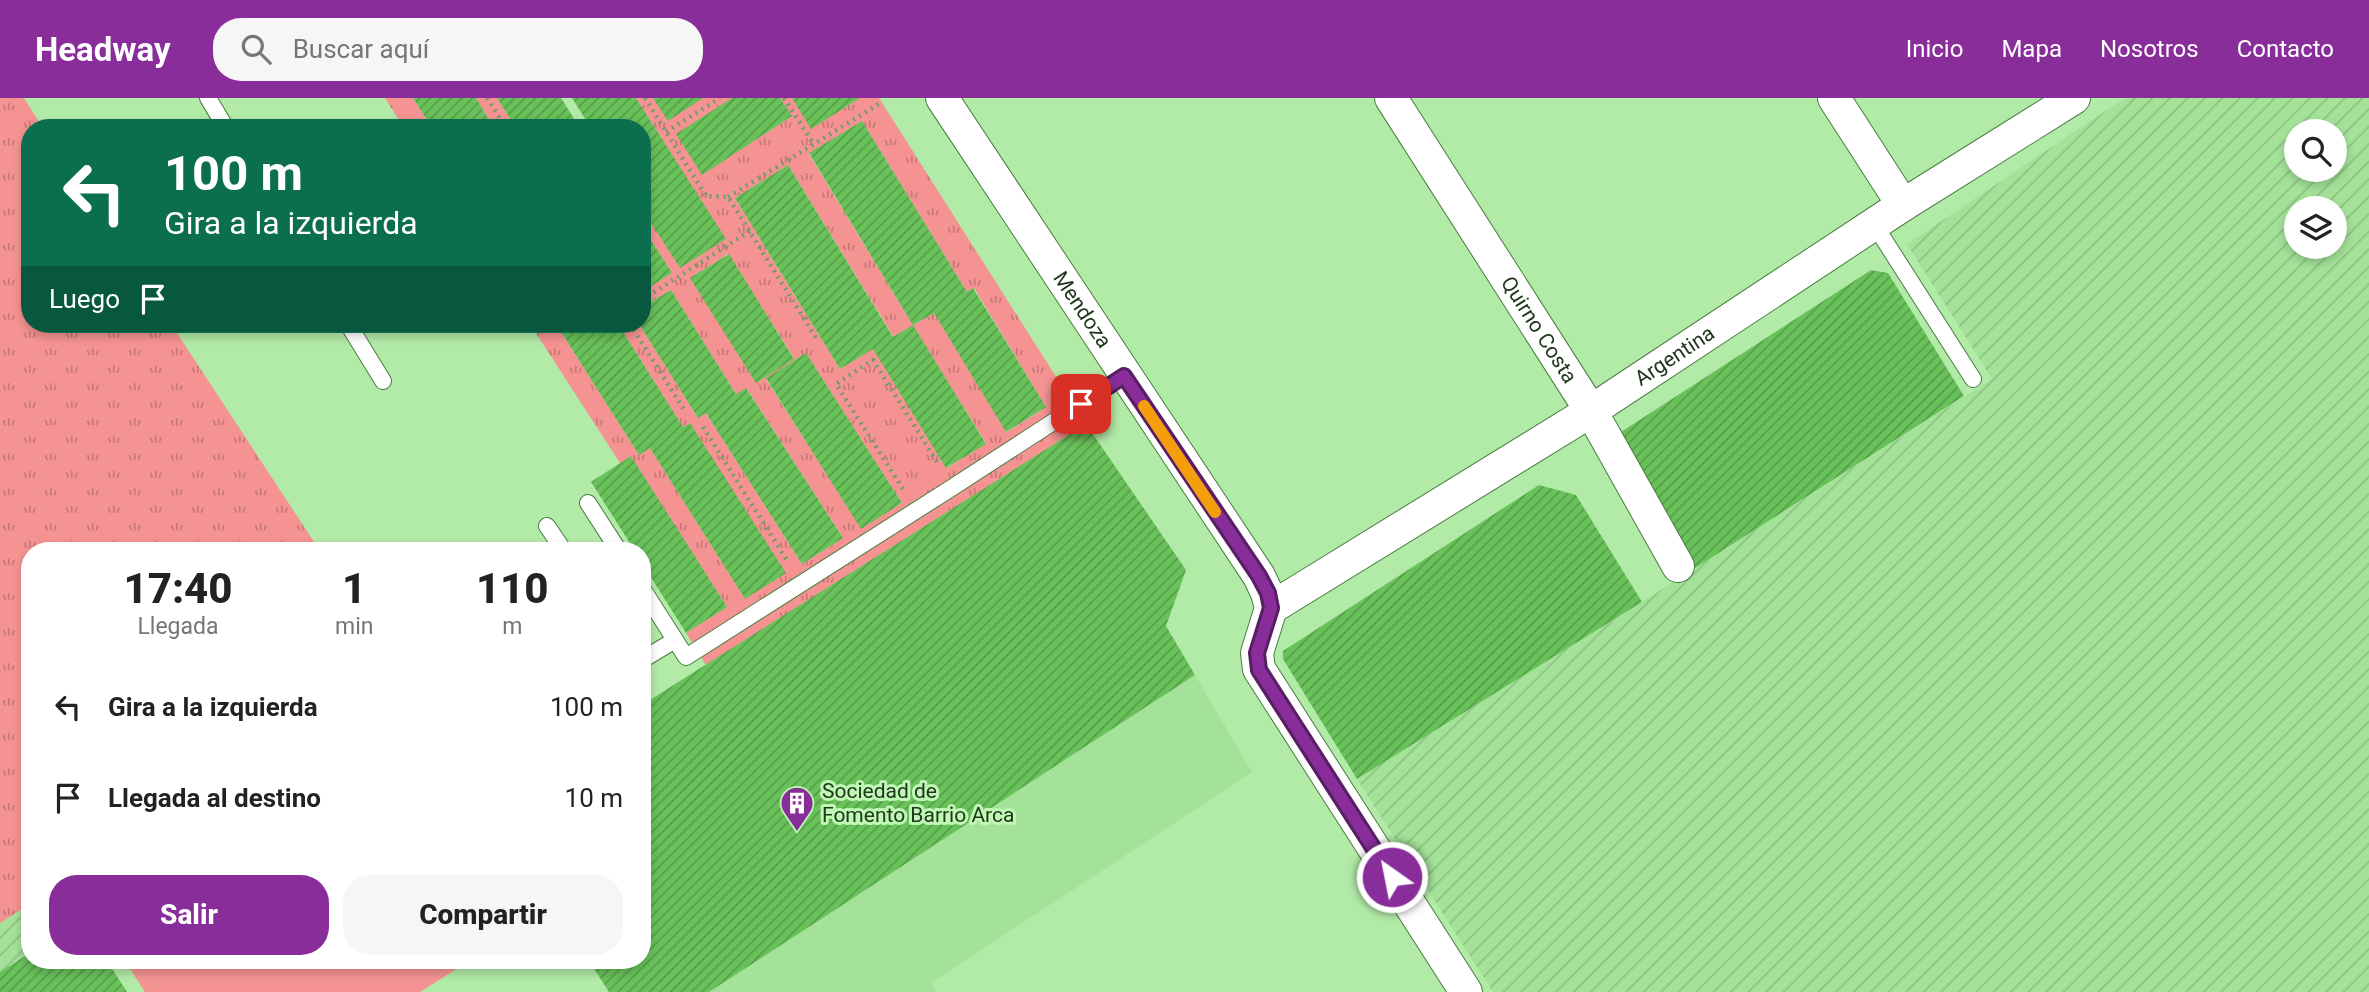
<!DOCTYPE html>
<html lang="es">
<meta charset="utf-8">
<style>
:root{--surface:#fff;--page:#f6f6f6;--text:#222;--muted:#767676;--accent:#882d99}
body{margin:0;font-family:Roboto,sans-serif;background:var(--page);color:var(--text);height:100vh;display:flex;flex-direction:column;font-size:26px;white-space:nowrap}
*{box-sizing:border-box;margin:0}
p{font-size:23px;color:var(--muted)}
.icon{flex:none;width:38px;height:38px;fill:none;stroke:currentColor;stroke-width:2;stroke-linecap:round;stroke-linejoin:round}
.map{position:relative;flex:1;overflow:hidden}
.side{position:absolute;left:21px;top:444px;width:630px;height:427px;display:flex;flex-direction:column;background:var(--surface);border-radius:28px;box-shadow:0 4px 10px #0003}
.side>*{flex:none}
.guide{position:absolute;left:21px;top:21px;width:630px;height:214px;border-radius:28px;box-shadow:0 4px 10px #0003;background:#0b6e4f;color:#fff;overflow:hidden}
.controls{position:absolute;left:2284px;top:21px;display:grid;gap:14px}
.controls a{display:grid;place-items:center;width:63px;height:63px;border-radius:50%;background:var(--surface);box-shadow:0 4px 10px #0003;font-size:35px}
.pin{position:absolute;display:grid;place-items:center;width:60px;height:60px;color:#fff;margin:-30px;border-radius:14px;box-shadow:0 4px 10px #0006}
.me{position:absolute;width:77px;margin:-38px;rotate:327deg;stroke-linejoin:round;filter:drop-shadow(0 0 5px #0008)}
.turn{display:flex;align-items:center;gap:24px;height:147px;padding:0 28px;font-size:32px}
.turn .icon{width:91px;height:91px;stroke-width:2.5}
.turn b{display:block;font-size:49px;line-height:60px}
.then{display:flex;align-items:center;height:66px;padding:0 28px;background:#0003;gap:14px;font-size:26px}
.eta{display:flex;justify-content:space-evenly;align-items:center;height:119px;text-align:center}
.eta b{font-size:42px;font-weight:800;line-height:49px}
.primary-button{display:flex;gap:14px;margin-top:auto;padding:14px 28px}
.primary-button a{flex:1;height:80px;border-radius:28px;background:var(--accent);color:#fff;font-size:28px;font-weight:800;line-height:80px;text-align:center}
.primary-button a+a{background:var(--page);color:var(--text)}
ul{padding:0;list-style:none}
li{display:flex;align-items:center;gap:21px;height:91px;padding:0 28px}
li div{flex:1}
li b{display:block;font-size:26px}
li em{font-style:normal}
header{display:flex;align-items:center;gap:42px;box-sizing:border-box;height:98px;padding:0 35px;background:var(--accent);color:#fff}
header strong{font-size:33px}
nav{display:flex;gap:38px;margin-inline-start:auto;font-size:24px}
.search{width:490px;height:63px;background:var(--page);display:flex;align-items:center;gap:18px;box-sizing:border-box;padding:0 24px;border-radius:28px;color:var(--muted);font-size:26px}
.map>svg:first-child{display:block}
.built{fill:#a4e299}
.industrial{fill:url(#industrial-furrows);fill-rule:evenodd}
.grass{fill:url(#grass-tufts);fill-rule:evenodd}
.park{fill:#f59392}
.building{fill:url(#building-hatch)}
.lines{fill:none;stroke-linecap:round;stroke-linejoin:round}
.lane-casing{stroke:#497d40;stroke-width:18}
.street-casing{stroke:#497d40;stroke-width:34}
.path{stroke:#729b6b;stroke-width:4.5;stroke-dasharray:2 5;stroke-linecap:butt}
.lane{stroke:#fff;stroke-width:16}
.street{stroke:#fff;stroke-width:32}
.route-casing{stroke:#581d63;stroke-width:18}
.route{stroke:#882d99;stroke-width:12}
.slow{stroke:#f59e0b;stroke-width:12}
.labels{text-anchor:middle;dominant-baseline:central;stroke-width:6;stroke-linejoin:round;paint-order:stroke}
.street-label{font-size:21px;fill:#21371d;stroke:#bff8b4}
.poi-label{font-size:21px;fill:#21371d;stroke:#bff8b4;text-anchor:start}
</style>
<header>
<strong>Headway</strong>
<div class="search"><svg class="icon" aria-label="search" viewBox="0 0 24 24"><circle cx="10" cy="10" r="6"/><path d="M15 15l6 6"/></svg>Buscar aquí</div>
<nav><a>Inicio</a><a>Mapa</a><a>Nosotros</a><a>Contacto</a></nav>
</header>
<div class="map">
<svg width="2369" height="894" viewBox="0 0 2369 894">
<defs>
<pattern id="industrial-furrows" width="10" height="10" patternUnits="userSpaceOnUse" patternTransform="scale(1.75)"><rect width="10" height="10" fill="#a4e299"/><path d="M-1 1l2-2M0 10L10 0M9 11l2-2" fill="none" stroke="#8dc283"/></pattern>
<pattern id="grass-tufts" width="24" height="20" patternUnits="userSpaceOnUse" patternTransform="scale(1.75)"><rect width="24" height="20" fill="#f59392"/><path d="M3 7l-1-3M5 7V3M7 7l1-3M15 17l-1-3M17 17v-4M19 17l1-3" fill="none" stroke="#c67977"/></pattern>
<pattern id="building-hatch" width="6" height="6" patternUnits="userSpaceOnUse" patternTransform="scale(1.75)"><rect width="6" height="6" fill="#69c15a"/><path d="M-1 1l2-2M0 6l6-6M5 7l2-2" fill="none" stroke="#569e4a"/></pattern>
</defs>
<rect width="100%" height="100%" fill="#b2eaa8"/>
<!-- built -->
<path class="built" d="M1195 577 1252 674 931 885 936 894H709Z"/>
<!-- industrial -->
<g class="industrial">
<path d="M2125 0H2369V894H1493L1357 681 1642 504 1992 281 1907 146ZM2296 33H2334V72H2296ZM2296 110H2334V149H2296Z"/>
<path d="M30 806V863H107L127 894H0V825Z"/>
</g>
<!-- grass -->
<g class="grass">
<path d="M0 0H24L43 30H30V226H171L320 453H30V806L0 825Z"/>
<path d="M385 0H413L432 30H404Z"/>
<path d="M476 0H497L516 30H494Z"/>
<path d="M636 0H732L677 36 702 76 791 19 780 0H792L811 30 860 0H879L1086 326 706 567 686 535 727 509 631 359 620 365 530 226H556L639 357 650 350 745 501 690 326 683 329 618 226H639L698 320 706 315 802 466 843 440 747 291 736 296 671 192 642 209V194L672 175 642 128V111L725 141ZM862 23 967 194 974 190 1046 309 1007 334 934 215 913 227 809 56ZM788 67 893 238 840 271 735 100ZM728 156 794 260V261L691 180ZM913 228 986 345 947 370 874 251ZM806 255 902 405 861 430 766 281Z"/>
</g>
<!-- park -->
<path class="park" d="M125 863H469L420 894H145Z"/>
<!-- building -->
<g class="building">
<path d="M413 0H476L494 30H432Z"/>
<path d="M497 0H561L580 30H516Z"/>
<path d="M572 0H636L726 141 680 170 642 111V30H591Z"/>
<path d="M653 0H703L668 23Z"/>
<path d="M732 0H780L792 18 702 77 676 36Z"/>
<path d="M792 0H860L811 31Z"/>
<path d="M862 23 967 194 973 190 1046 309 1006 334 934 215 913 227 809 55Z"/>
<path d="M788 67 893 239 913 227 986 346 946 370 873 251 840 271 735 100Z"/>
<path d="M642 128 672 175 642 194Z"/>
<path d="M729 156 794 261 756 285 690 180Z"/>
<path d="M1871 172 1888 175 1964 298 1695 470 1622 351 1621 334Z"/>
<path d="M671 192 736 296 746 290 843 440 802 466 706 315 698 320 639 226H642V209Z"/>
<path d="M556 226H618L683 329 690 325 786 475 745 501 650 350 639 357Z"/>
<path d="M806 255 902 405 861 431 766 280Z"/>
<path d="M1086 326 1186 472 1166 528 1195 577 709 894H609L589 863H642V607Z"/>
<path d="M631 358 727 509 686 535 642 465V453H635L591 384Z"/>
<path d="M1539 387 1576 397 1642 504 1357 681 1283 561V553Z"/>
<path d="M30 855V863H107L127 894H0V874Z"/>
</g>
<g class="lines">
<defs>
<g id="lane">
<path d="M208 0 226 30"/>
<path d="M1874 126 1973 281"/>
<path d="M348 226 383 283"/>
<path d="M588 405 619 453"/>
<path d="M547 428 564 453"/>
<path d="M642 490 686 559 953 389 1124 278"/>
<path d="M642 562 675 542"/>
</g>
<g id="street">
<path id="s1" d="M942 0 1259 478 1267 495 1271 510 1257 555 1259 571 1466 894"/>
<path id="s2" d="M1391 0 1591 313 1678 468"/>
<path d="M1834 0 1903 107"/>
<path id="s3" d="M1271 510 1591 313 1903 107 2074 0"/>
</g>
</defs>
<!-- lane casing -->
<use href="#lane" class="lane-casing"/>
<!-- street casing -->
<use href="#street" class="street-casing"/>
<!-- path -->
<g class="path">
<path d="M487 0 506 30"/>
<path d="M645 0 706 98 728 99 816 240"/>
<path d="M784 0 813 45"/>
<path d="M666 34 720 0"/>
<path d="M728 99 882 4"/>
<path d="M642 202 750 133"/>
<path d="M630 226 686 315"/>
<path d="M703 329 788 464"/>
<path d="M903 391 836 286 873 262 939 367"/>
</g>
<!-- lane -->
<use href="#lane" class="lane"/>
<!-- street -->
<use href="#street" class="street"/>
</g>
<g class="lines">
<defs>
<path id="route" d="M1081 306 1124 278 1259 478 1268 495 1271 510 1257 555 1259 572 1392 779"/>
</defs>
<!-- route casing -->
<use href="#route" class="route-casing"/>
<!-- route -->
<use href="#route" class="route"/>
<!-- slow -->
<path class="slow" d="M1144 308 1215 414"/>
</g>
<!-- icons -->
<defs>
<symbol id="building-pin" viewBox="-11 -11 22 30"><path d="M0 17L-7.5 6A9.5 9.5 0 1 1 7.5 6Z" fill="#882d99" stroke="#bff8b4"/><path d="M-4-6H4V6H1V3H-1V6H-4ZM-2.5-4.3h1.7v1.8h-1.7ZM.8-4.3h1.7v1.8H.8ZM-2.5-1h1.7V.8h-1.7ZM.8-1h1.7V.8H.8Z" fill="#fff"/></symbol>
</defs>
<g fill-rule="evenodd">
<use href="#building-pin" x="778" y="686" width="38" height="52"/>
</g>
<g class="labels">
<!-- street labels -->
<g class="street-label">
<text stroke="none"><textPath href="#s1" startOffset="254">Mendoza</textPath></text>
<text stroke="none"><textPath href="#s2" startOffset="275">Quirno Costa</textPath></text>
<text stroke="none"><textPath href="#s3" startOffset="476">Argentina</textPath></text>
</g>
<!-- poi labels -->
<g class="poi-label">
<text x="822" y="693">Sociedad de<tspan x="822" dy="24">Fomento Barrio Arca</tspan></text>
</g>
</g>
</svg>
<div class="controls">
<a><svg class="icon" aria-label="search" viewBox="0 0 24 24"><circle cx="10" cy="10" r="6"/><path d="M15 15l6 6"/></svg></a>
<a><svg class="icon" aria-label="layers" viewBox="0 0 24 24"><path d="M12 4l9 5-9 5-9-5zM3 14l9 5 9-5"/></svg></a>
</div>
<div class="pin" style="left:1081px;top:306px;background:#d93025"><svg class="icon" aria-label="arrive" viewBox="0 0 24 24"><path d="M6 21V4h12l-3 4 3 4H6"/></svg></div>
<svg class="me" style="left:1392px;top:779px" viewBox="-20 -20 40 40"><circle r="17" fill="#882d99" stroke="#fff" stroke-width="3"/><path d="M0-11L8 9 0 5-8 9z" fill="#fff"/></svg>
<div class="guide">
<div class="turn"><svg class="icon" aria-label="left" viewBox="0 0 24 24"><path d="M17 20v-9H6M10 6l-5 5 5 5"/></svg><div><b>100 m</b>Gira a la izquierda</div></div>
<div class="then">Luego<svg class="icon" aria-label="arrive" viewBox="0 0 24 24"><path d="M6 21V4h12l-3 4 3 4H6"/></svg></div>
</div>
<section class="side">
<div class="eta">
<div><b>17:40</b><p>Llegada</p></div>
<div><b>1</b><p>min</p></div>
<div><b>110</b><p>m</p></div>
</div>
<ul>
<li><svg class="icon" aria-label="left" viewBox="0 0 24 24"><path d="M17 20v-9H6M10 6l-5 5 5 5"/></svg><div><b>Gira a la izquierda</b></div><em>100 m</em></li>
<li><svg class="icon" aria-label="arrive" viewBox="0 0 24 24"><path d="M6 21V4h12l-3 4 3 4H6"/></svg><div><b>Llegada al destino</b></div><em>10 m</em></li>
</ul>
<div class="primary-button"><a>Salir</a><a>Compartir</a></div>
</section>
</div>
